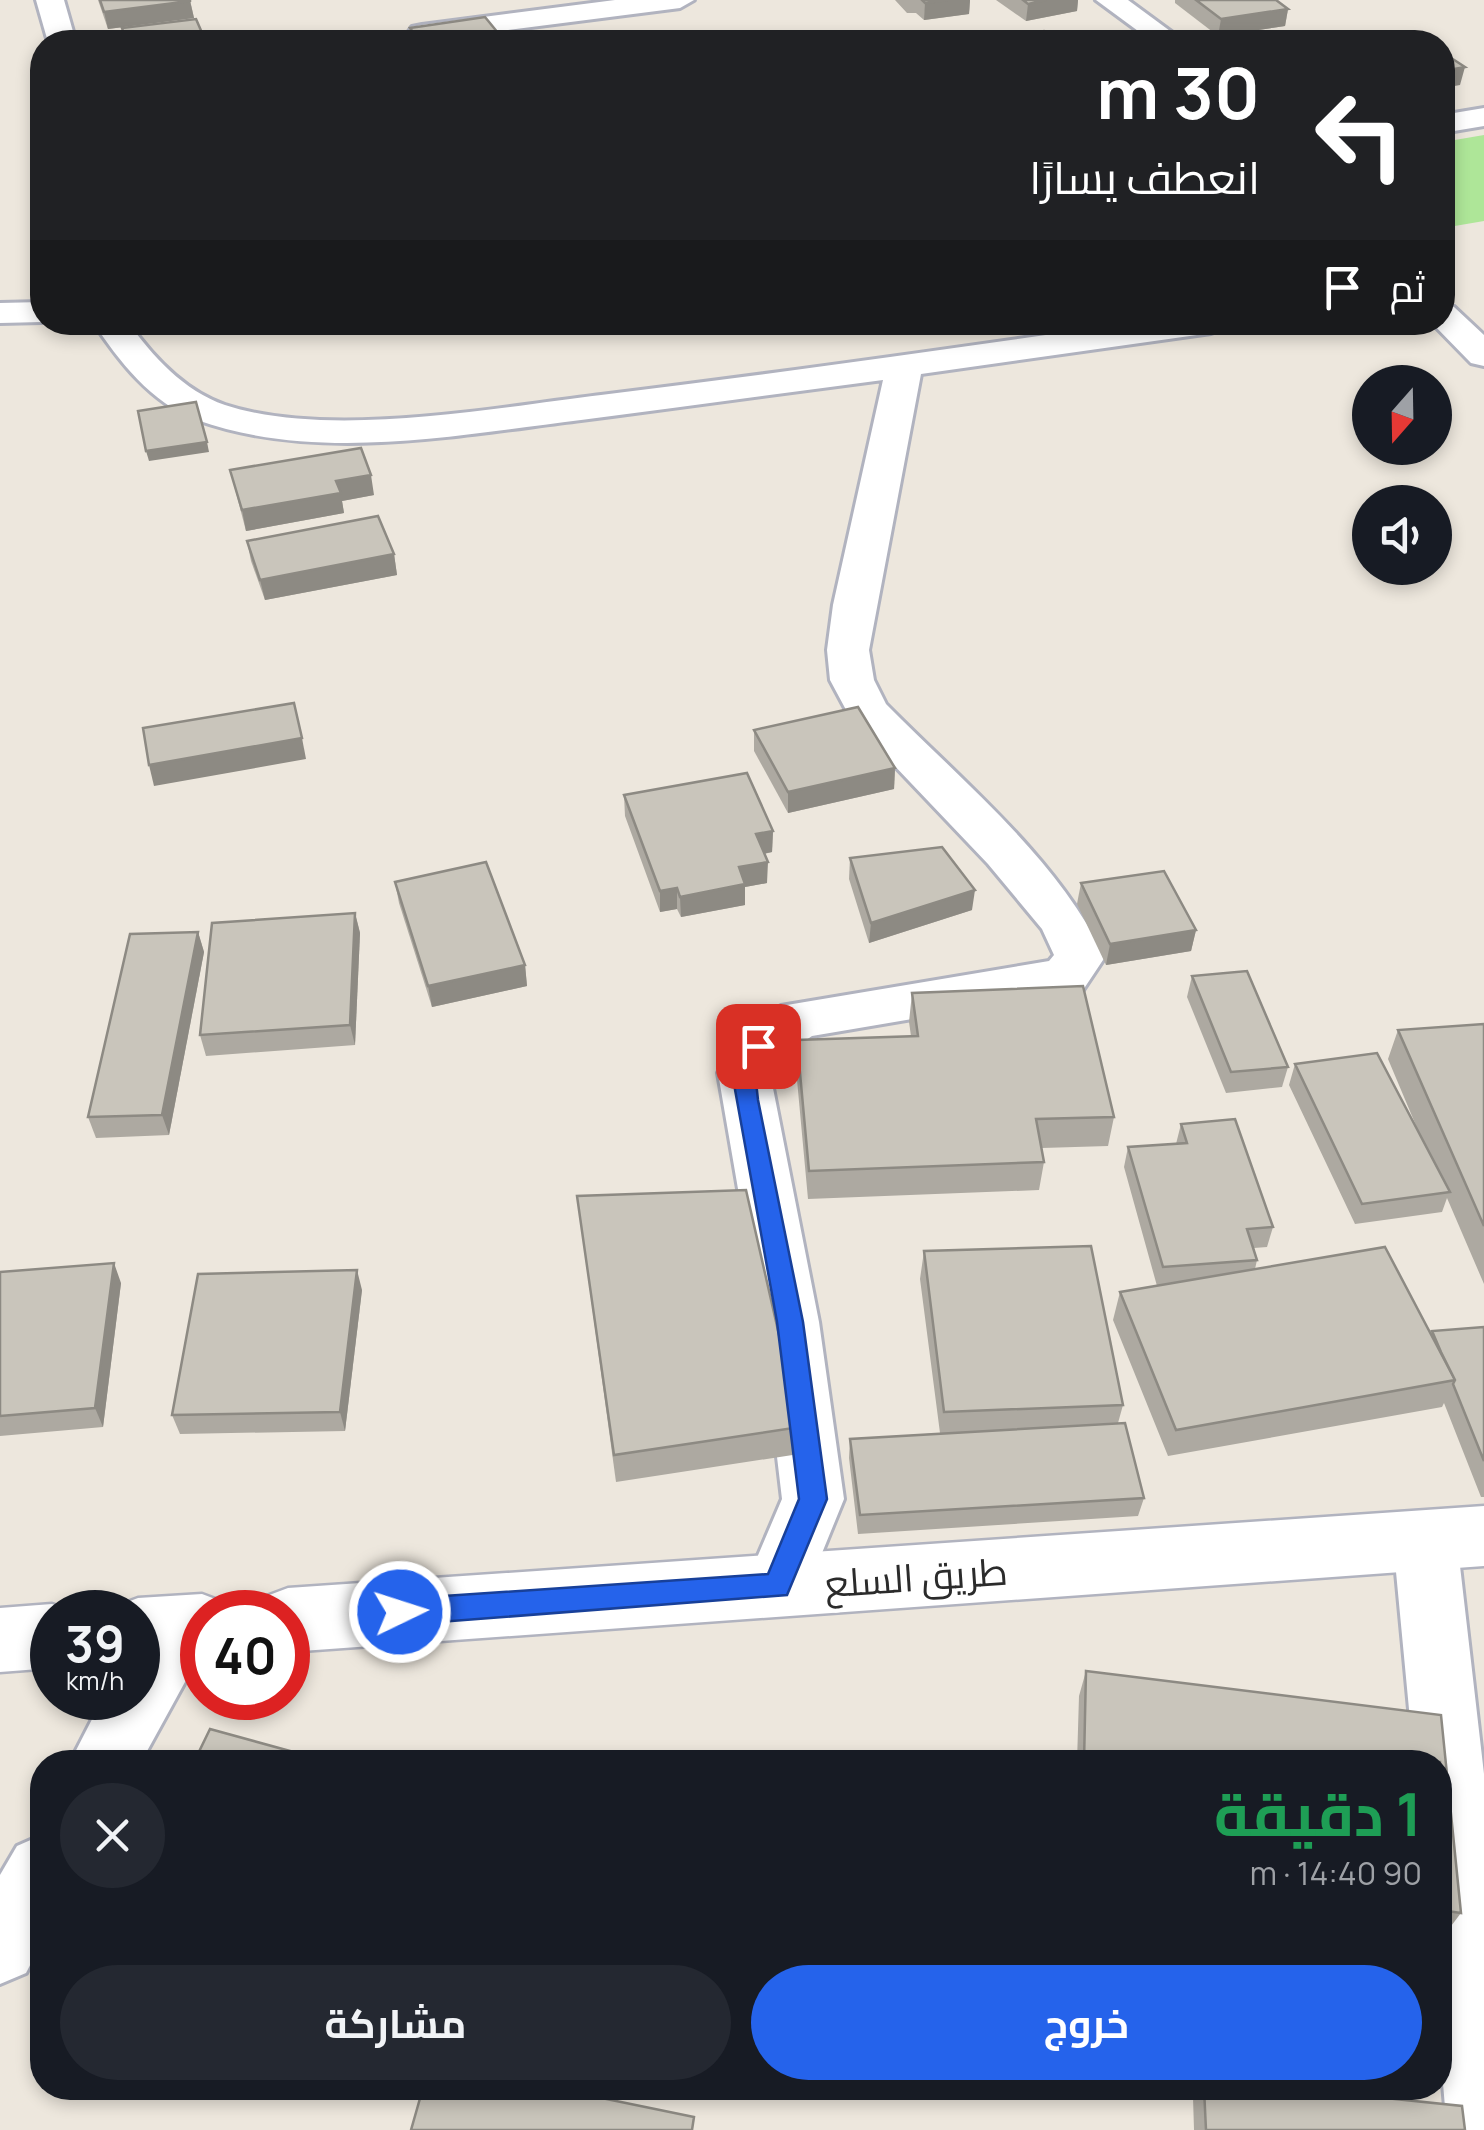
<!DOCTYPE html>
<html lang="ar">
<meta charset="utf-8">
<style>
:root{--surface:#171b24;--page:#242831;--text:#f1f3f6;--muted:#9ea1a6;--accent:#2563eb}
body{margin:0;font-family:Manrope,Cairo,sans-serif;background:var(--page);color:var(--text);direction:rtl;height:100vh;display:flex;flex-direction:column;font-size:38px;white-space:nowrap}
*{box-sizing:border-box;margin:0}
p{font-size:32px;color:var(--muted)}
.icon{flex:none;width:55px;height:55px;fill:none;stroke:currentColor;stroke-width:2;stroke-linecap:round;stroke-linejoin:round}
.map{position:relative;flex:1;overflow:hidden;direction:ltr}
.side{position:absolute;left:30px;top:1750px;width:1422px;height:350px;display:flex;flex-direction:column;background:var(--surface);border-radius:40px;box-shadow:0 5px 15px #0003;direction:rtl}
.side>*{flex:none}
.banner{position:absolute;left:30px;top:30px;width:1425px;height:305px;border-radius:40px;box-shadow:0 5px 15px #0003;direction:rtl;background:#202124;color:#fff;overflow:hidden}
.needle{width:65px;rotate:200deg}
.tools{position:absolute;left:1352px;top:365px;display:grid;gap:20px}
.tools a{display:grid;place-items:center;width:100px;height:100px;border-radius:50%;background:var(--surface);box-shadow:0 5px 15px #0003;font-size:50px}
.speed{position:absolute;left:30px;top:1590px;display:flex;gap:20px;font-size:50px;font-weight:700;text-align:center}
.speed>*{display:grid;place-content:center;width:130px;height:130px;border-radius:50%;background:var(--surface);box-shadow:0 5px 15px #0003;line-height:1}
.speed small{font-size:25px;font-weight:400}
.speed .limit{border:15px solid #d22;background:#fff;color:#111}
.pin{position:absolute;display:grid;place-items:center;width:85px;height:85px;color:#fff;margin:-42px;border-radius:20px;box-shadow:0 5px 15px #0006}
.me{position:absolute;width:110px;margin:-55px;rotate:86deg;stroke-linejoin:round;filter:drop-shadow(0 0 8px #0008)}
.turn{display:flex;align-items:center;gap:35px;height:210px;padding:0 30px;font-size:45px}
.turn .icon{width:130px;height:130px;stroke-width:2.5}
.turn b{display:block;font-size:70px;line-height:85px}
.then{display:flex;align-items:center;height:95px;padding:0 30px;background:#0003;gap:20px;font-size:38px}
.round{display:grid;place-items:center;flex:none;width:105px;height:105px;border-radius:52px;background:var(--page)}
.summary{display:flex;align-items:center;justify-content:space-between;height:170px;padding:0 30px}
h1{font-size:60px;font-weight:700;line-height:75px;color:#1e9e55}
.cta{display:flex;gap:20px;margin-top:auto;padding:20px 30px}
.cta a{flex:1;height:115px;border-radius:60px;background:var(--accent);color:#fff;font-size:40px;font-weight:700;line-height:115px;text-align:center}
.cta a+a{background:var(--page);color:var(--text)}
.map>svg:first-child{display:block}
.green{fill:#aee698}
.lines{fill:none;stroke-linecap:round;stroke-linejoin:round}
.street-casing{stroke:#b1b3bf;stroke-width:6}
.secondary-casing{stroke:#b1b3bf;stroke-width:5}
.street{fill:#fff;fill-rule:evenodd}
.secondary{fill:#fff;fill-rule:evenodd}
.wall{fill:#ada9a1}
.shaded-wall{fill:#8d8a83}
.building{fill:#c9c5bb;stroke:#8d8a83;stroke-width:2.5}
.route{fill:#2563eb;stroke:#184099;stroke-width:2.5}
.labels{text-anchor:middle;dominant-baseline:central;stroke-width:8;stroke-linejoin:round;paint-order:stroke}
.near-street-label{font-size:38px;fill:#2b2b2b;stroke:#fff}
</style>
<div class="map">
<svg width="1484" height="2130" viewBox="0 0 1484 2130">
<rect width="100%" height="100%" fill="#ede7dd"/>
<!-- green -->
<path class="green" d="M1484 135V221L1443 228V142Z"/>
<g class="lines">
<defs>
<g id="street">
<path d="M36 0H64L76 42H48Z"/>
<path d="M615 0H694L680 8 422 41 412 39 408 33 412 27 422 25Z"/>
<path d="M1096 0H1128L1185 42H1153Z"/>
<path d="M1484 108V126L1442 133V115Z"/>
<path d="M42 302V322L0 323V303Z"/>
<path d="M1442 304 1454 307 1484 335V366L1471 363 1431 322H1442Z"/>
<path d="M93 322H128C152 356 184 391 225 405 329 439 493 408 601 395 780 373 957 348 1135 322H1228L1223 329 1211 333 921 374 869 650 874 680 886 704C963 782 1057 858 1105 957L1083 990 812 1036 778 1059 770 1073 819 1322 844 1499 800 1607 777 1616 754 1607 745 1586 782 1499 761 1322 718 1073 740 1032 781 1006 1049 961 1054 955 1042 929 988 864 852 721 830 680 827 650 833 605 883 380C783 393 682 407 581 420 459 435 317 463 197 420 151 403 119 361 93 322Z"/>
<path d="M1425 1511 1448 1520 1457 1540 1484 1774V2130H1455L1445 2107 1440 2048V1762H1414L1393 1540 1402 1520Z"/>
<path d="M180 1597 203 1606 206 1612H202V1651L141 1762H70L103 1698H138C138 1651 129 1617 180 1597Z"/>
<path d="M42 1835V1942L26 1973 0 1984V1875L17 1846Z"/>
</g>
<g id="secondary">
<path d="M1484 1506V1566L288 1652V1612H257L264 1597 288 1588Z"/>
<path d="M202 1594 226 1603 230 1612H202V1658L138 1662V1612H111L114 1607 138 1598Z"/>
<path d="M52 1604 75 1612H52V1668L0 1672V1608Z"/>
</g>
</defs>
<!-- street casing -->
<use href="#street" class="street-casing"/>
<!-- secondary casing -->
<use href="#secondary" class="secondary-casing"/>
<!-- street -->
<use href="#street" class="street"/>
<!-- secondary -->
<use href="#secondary" class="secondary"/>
</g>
<!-- wall -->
<g class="wall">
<path d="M98 0H190L194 18 108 29Z"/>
<path d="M895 0H970L969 14 924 20 916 13H907Z"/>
<path d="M996 0H1078L1077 11 1026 21Z"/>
<path d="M1175 0H1276L1288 9 1285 26 1218 36 1175 3Z"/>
<path d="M410 28 503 42H411Z"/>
<path d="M230 470 374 495 342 501 344 513 246 531Z"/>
<path d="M247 541 394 554 397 575 265 600 251 561Z"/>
<path d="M754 730 895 768 894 789 788 813 754 751Z"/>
<path d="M624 795 773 831 772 852 764 854 767 883 745 887V905L681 917 677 909 660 912 625 816Z"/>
<path d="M850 858 972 910 869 943 849 879Z"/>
<path d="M395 882 525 965 527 986 432 1007 399 903Z"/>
<path d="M1081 883 1196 930 1191 951 1106 965 1077 904Z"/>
<path d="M355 913 360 933 355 1045 206 1056 200 1035Z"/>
<path d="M198 932 204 952 169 1135 96 1138 88 1117Z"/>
<path d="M1192 976 1288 1067 1282 1087 1226 1093 1187 997Z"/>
<path d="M912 993 1114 1117 1108 1146 1042 1148 1044 1162 1039 1190 808 1199 796 1069 797 1040 911 1036 909 1022Z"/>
<path d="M1484 1024V1284L1447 1198 1442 1212 1355 1224 1289 1085 1295 1064 1420 1135 1388 1059 1398 1030Z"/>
<path d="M1181 1124 1273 1227 1267 1247 1254 1248 1257 1260 1255 1269 1431 1334 1432 1331 1484 1327V1497H1481L1444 1403 1442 1407 1168 1456 1113 1320 1120 1292 1157 1286 1124 1167 1128 1147 1176 1144Z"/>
<path d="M577 1196 800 1427 799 1454 616 1482Z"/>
<path d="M924 1251 1123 1405 1118 1423 1144 1498 1138 1516 858 1534 849 1458 850 1439 940 1433 920 1279Z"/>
<path d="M0 1272 121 1283 103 1427 0 1436Z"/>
<path d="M362 1290 345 1431 180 1434 172 1415Z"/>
<path d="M1086 1671 1441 1715 1461 1913 1445 1934 1440 1933V1762H1077L1079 1696Z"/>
<path d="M1198 2088H1289L1465 2130H1194L1193 2097Z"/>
</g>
<!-- shaded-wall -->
<g class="shaded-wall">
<path d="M948 0H970L969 14 924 20 925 3Z"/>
<path d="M1046 0H1078L1077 11 1026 21 1028 4Z"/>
<path d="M190 1 194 18 108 29 104 12Z"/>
<path d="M1288 9 1285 26 1218 36 1221 19Z"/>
<path d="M1465 67 1460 85 1449 87 1447 94 1442 95 1443 71Z"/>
<path d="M207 442 209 452 149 461 146 451Z"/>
<path d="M371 475 374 495 342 501 344 513 246 531 242 510 336 481Z"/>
<path d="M394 554 397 575 265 600 260 580Z"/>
<path d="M302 738 306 759 154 786 149 765Z"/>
<path d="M895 768 894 789 788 813V792Z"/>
<path d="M773 831 772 852 756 855V834Z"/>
<path d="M768 862 767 883 745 887V905L681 917 680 897 739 867Z"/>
<path d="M677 888V909L660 912V891Z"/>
<path d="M975 890 972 910 869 943 871 923Z"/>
<path d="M355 913 360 933 355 1045 350 1025Z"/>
<path d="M1196 930 1191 951 1106 965 1110 944Z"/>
<path d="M198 932 204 952 169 1135 162 1115Z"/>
<path d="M525 965 527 986 432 1007 428 986Z"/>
<path d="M114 1263 121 1283 103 1427 95 1408Z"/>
<path d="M357 1270 362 1290 345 1431 340 1412Z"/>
</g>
<!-- building -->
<g class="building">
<path d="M100 0H190V1L104 12Z"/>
<path d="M922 0H948L925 3Z"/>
<path d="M1023 0H1046L1028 4Z"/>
<path d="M1196 0H1276L1288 9 1221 19Z"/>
<path d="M485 17 503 39 483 42H420L410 28Z"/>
<path d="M196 19 206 42H127L122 28Z"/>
<path d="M1044 31 1058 42H970Z"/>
<path d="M1442 52 1465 67 1443 71 1452 76 1442 78Z"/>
<path d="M196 402 207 442 146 451 138 411Z"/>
<path d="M361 448 371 475 336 481 341 493 242 510 230 470Z"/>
<path d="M378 516 394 554 260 580 247 541Z"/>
<path d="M294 703 302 738 149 765 143 728Z"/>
<path d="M858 707 895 768 788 792 754 730Z"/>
<path d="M747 773 773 831 756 834 768 862 739 867 745 884 680 897 677 888 660 891 624 795Z"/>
<path d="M942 847 975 890 871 923 850 858Z"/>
<path d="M486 862 525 965 428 986 395 882Z"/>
<path d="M1164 871 1196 930 1110 944 1081 883Z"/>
<path d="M355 913 350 1025 200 1035 212 923Z"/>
<path d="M198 932 162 1115 88 1117 130 934Z"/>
<path d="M1247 971 1288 1067 1231 1072 1192 976Z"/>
<path d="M1083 986 1114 1117 1036 1119 1044 1162 809 1171 797 1040 918 1036 912 993Z"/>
<path d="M1484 1024V1226L1398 1030Z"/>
<path d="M1377 1053 1450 1192 1362 1204 1295 1064Z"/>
<path d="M1235 1119 1273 1227 1247 1229 1257 1260 1163 1267 1128 1147 1187 1143 1181 1124Z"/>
<path d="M746 1190 800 1427 614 1455 577 1196Z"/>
<path d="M1091 1246 1123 1405 944 1412 924 1251Z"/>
<path d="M1385 1247 1455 1380 1176 1430 1120 1292Z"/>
<path d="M114 1263 95 1408 0 1416V1272Z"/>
<path d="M357 1270 340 1412 172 1415 198 1274Z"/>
<path d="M1484 1327V1461L1453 1384 1455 1380 1441 1352 1432 1331Z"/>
<path d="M1125 1423 1144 1498 860 1515 850 1439Z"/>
<path d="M1086 1671 1441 1715 1461 1913 1440 1910V1762H1084Z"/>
<path d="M210 1729 330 1762H194Z"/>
<path d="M423 2088H553L694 2117 692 2130H411Z"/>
<path d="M1204 2088H1289L1462 2106 1465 2130H1206Z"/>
</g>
<!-- route -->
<path class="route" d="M758 1037 769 1046 755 1073 758 1100 803 1322 827 1499 787 1595 400 1625 390 1621 386 1612 390 1603 400 1599 768 1574 799 1499 777 1322 732 1073 750 1040Z"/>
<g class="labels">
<!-- near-street labels -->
<g class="near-street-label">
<text transform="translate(916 1576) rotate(-4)">طريق السلع</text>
</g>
</g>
</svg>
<div class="tools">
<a><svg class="needle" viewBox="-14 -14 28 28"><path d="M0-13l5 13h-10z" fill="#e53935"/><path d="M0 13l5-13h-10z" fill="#9ea1a6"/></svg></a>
<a><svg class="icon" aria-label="sound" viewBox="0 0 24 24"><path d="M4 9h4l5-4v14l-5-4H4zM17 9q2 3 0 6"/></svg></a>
</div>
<div class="speed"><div>39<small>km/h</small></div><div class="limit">40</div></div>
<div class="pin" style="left:758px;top:1046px;background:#d93025"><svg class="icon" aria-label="arrive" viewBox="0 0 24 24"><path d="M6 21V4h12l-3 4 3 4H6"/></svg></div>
<svg class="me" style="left:400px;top:1612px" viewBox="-20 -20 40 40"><circle r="17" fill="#2563eb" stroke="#fff" stroke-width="3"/><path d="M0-11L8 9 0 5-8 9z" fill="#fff"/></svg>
<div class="banner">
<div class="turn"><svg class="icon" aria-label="left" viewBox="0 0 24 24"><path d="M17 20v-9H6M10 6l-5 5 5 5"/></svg><div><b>30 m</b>انعطف يسارًا</div></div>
<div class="then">ثم<svg class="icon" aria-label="arrive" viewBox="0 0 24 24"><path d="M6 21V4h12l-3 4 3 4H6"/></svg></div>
</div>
<section class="side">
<div class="summary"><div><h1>1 دقيقة</h1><p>90 m · 14:40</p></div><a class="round"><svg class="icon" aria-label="close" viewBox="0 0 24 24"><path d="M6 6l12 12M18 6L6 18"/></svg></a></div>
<div class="cta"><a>خروج</a><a>مشاركة</a></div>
</section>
</div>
